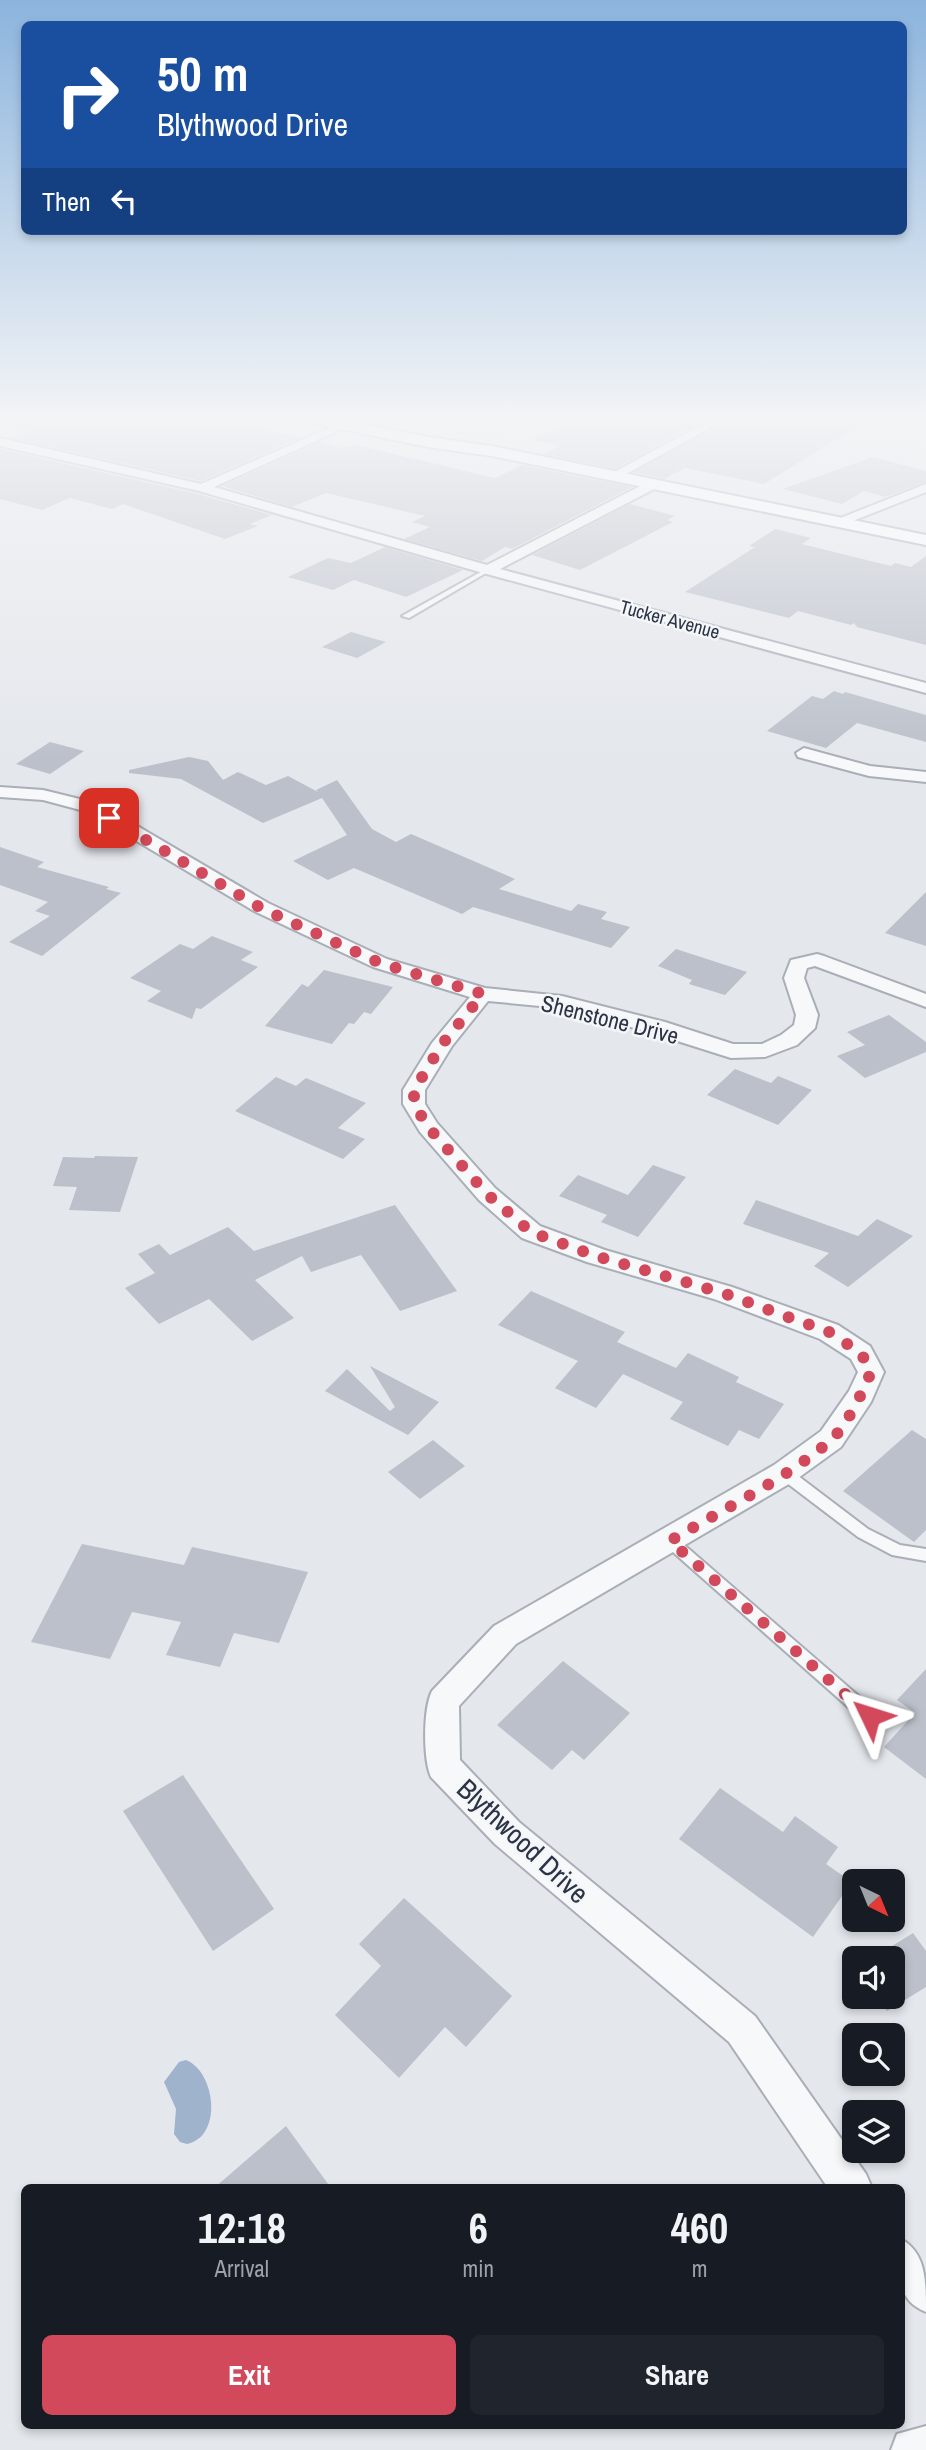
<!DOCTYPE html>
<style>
:root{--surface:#171b24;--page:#20242c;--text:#f1f3f6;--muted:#9ea1a6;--accent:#d1495b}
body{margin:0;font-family:"Archivo Narrow",sans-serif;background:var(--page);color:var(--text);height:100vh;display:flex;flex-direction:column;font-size:26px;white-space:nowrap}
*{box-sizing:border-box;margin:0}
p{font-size:23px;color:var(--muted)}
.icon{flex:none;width:38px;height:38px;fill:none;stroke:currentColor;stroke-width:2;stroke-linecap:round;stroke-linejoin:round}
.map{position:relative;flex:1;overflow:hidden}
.sheet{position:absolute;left:21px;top:2184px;width:884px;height:245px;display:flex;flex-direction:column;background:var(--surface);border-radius:10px;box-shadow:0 4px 10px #0003}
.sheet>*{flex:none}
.hud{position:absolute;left:21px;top:21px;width:886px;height:214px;border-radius:10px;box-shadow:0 4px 10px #0003;background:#1a4fa0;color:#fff;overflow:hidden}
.needle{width:46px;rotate:137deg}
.buttons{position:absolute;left:842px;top:1869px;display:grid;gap:14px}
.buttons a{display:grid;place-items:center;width:63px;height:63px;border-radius:10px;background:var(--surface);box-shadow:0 4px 10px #0003;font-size:35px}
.pin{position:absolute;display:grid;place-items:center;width:60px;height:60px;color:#fff;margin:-30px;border-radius:14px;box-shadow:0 4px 10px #0006}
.me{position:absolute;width:77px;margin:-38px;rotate:311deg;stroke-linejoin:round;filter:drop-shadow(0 0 5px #0008)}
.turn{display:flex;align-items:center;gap:24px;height:147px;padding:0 21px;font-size:32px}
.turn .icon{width:91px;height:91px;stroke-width:2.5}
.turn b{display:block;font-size:49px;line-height:60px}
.then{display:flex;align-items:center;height:66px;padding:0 21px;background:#0003;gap:14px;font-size:26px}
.eta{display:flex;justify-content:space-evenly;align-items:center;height:119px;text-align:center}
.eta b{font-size:42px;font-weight:700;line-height:49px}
.cta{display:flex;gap:14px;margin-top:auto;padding:14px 21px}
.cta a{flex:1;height:80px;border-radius:10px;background:var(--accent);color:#fff;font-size:28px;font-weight:700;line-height:80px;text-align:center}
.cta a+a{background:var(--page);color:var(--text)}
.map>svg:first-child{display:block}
.green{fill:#c9d6c5}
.water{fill:#9fb4cc}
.building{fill:#bbc0ca}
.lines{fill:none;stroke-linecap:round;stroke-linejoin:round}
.service-casing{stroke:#a9aeb7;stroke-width:4}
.minor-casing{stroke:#a9aeb7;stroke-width:4}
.secondary-casing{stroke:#a9aeb7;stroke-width:4}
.service{fill:#f7f8fa;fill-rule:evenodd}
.minor{fill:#f7f8fa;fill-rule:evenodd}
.secondary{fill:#fff;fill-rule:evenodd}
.route{stroke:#d1495b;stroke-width:12;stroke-dasharray:0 21.6}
.labels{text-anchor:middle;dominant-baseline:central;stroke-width:5;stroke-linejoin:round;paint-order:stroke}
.far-street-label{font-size:19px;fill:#2b3445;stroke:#f4f6f9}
.street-label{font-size:23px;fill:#2b3445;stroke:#f4f6f9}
.near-street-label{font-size:28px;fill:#2b3445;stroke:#f4f6f9}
</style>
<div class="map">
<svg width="926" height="2450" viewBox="0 0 926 2450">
<rect width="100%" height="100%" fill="#e4e7ec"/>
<!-- green -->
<path class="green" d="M417 417H539L491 440 450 431Z"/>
<!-- water -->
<path class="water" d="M186 2060C216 2072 223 2137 187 2144L180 2142 174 2134 176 2109 164 2082 179 2062Z"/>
<!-- building -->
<g class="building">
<path d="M0 416H240L241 424 300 438 201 481 11 438 28 432 0 424Z"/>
<path d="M571 416H669L702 421 615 469 544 454 560 446 532 439 571 423Z"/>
<path d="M732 416H875L764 484 685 468 664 479 634 472Z"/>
<path d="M319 442 341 448 356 445 495 478 522 465 632 487 512 549 505 547 482 561 404 539 430 527 412 522 425 516 326 493 292 507 222 486Z"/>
<path d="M0 449 198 494 272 515 250 524 258 526 225 539 123 504 112 509 70 498 42 510 0 499Z"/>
<path d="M873 457 926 471V482L885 497 864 491 842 504 783 489Z"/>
<path d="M630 504 675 516 667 520 673 522 580 570 532 555Z"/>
<path d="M775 529 811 538 802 544 891 566 895 563 911 567 926 556V645L857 627 854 623 851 625 798 611 789 618 685 592 755 547 749 546Z"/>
<path d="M385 547 463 570 406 597 354 580 333 590 288 577 328 558 351 563Z"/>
<path d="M351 632 386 642 357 658 322 647Z"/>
<path d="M834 691 843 694 845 692 926 715V742L857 723 826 748 767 731 812 696 823 699Z"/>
<path d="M50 742 84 751 50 774 16 764Z"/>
<path d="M189 757 208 761 223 780 238 772 266 785 288 776 318 792 316 790 337 780 372 829 396 842 411 834 515 879 499 889 571 911 578 904 607 912 601 919 630 927 611 948 473 907 462 914 354 868 328 880 293 861 347 835 322 798 263 823 181 779 129 773V770Z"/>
<path d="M0 847 44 862 37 867 109 887 106 889 121 893 42 956 9 942 50 916 35 911 48 902 0 885Z"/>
<path d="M926 892V946L885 933Z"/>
<path d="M212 936 253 952 241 960 258 967 201 1009 196 1008 192 1019 147 1001 161 991 130 978 180 944 193 949Z"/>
<path d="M676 949 747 972 725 995 689 984 692 980 658 966Z"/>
<path d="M324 970 393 987 371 1014 364 1012 354 1024 349 1023 332 1044 265 1026 302 984 308 987Z"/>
<path d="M889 1015 926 1042V1052L865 1078 837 1056 865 1045 847 1032Z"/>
<path d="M735 1069 771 1083 778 1076 812 1090 778 1125 707 1095Z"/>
<path d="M276 1077 296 1086 306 1078 366 1103 338 1128 365 1139 343 1159 235 1111Z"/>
<path d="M95 1156 138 1157 120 1212 69 1210 77 1187 53 1186 63 1157 94 1158Z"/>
<path d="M653 1165 686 1177 638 1237 601 1222 607 1215 559 1196 578 1175 628 1195Z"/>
<path d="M756 1200 858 1236 877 1219 913 1236 848 1287 814 1266 829 1253 743 1224Z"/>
<path d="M395 1205 457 1291 400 1311 361 1255 311 1272 302 1256 255 1280 294 1318 252 1341 209 1299 159 1324 125 1288 155 1273 138 1254 159 1244 170 1255 228 1227 254 1251Z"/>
<path d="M531 1291 625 1332 617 1342 676 1368 688 1353 739 1377 736 1382 784 1404 759 1439 739 1430 728 1446 670 1419 683 1402 623 1374 596 1408 555 1388 578 1361 498 1325Z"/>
<path d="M370 1366 439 1402 408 1435 325 1391 347 1369 390 1411 395 1407Z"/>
<path d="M912 1430 926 1439V1530L914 1542 843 1491Z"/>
<path d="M433 1440 465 1466 420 1499 388 1472Z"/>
<path d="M82 1544 184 1565 192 1547 308 1572 279 1643 234 1633 220 1667 166 1655 181 1622 132 1612 110 1659 31 1642Z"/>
<path d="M563 1661 630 1713 584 1760 572 1750 552 1770 497 1725Z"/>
<path d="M926 1669V1779L884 1747 915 1713 897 1700Z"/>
<path d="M183 1775 274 1909 213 1951 123 1811Z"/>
<path d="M720 1788 783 1832 795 1816 838 1847 826 1864 852 1882 813 1937 679 1839Z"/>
<path d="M404 1898 512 1996 466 2047 445 2027 399 2078 335 2015 381 1966 359 1944Z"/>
<path d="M913 1933 926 1951V1987L887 2011 876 1997H892V1958H873Z"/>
<path d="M286 2126 331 2188H214Z"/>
</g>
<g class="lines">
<defs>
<g id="service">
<path d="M486 569 491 570 409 618 402 616Z"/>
<path d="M784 1467 789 1469 868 1529 900 1545 926 1549V1561L892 1555 858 1537 779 1477 777 1473 779 1469Z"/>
<path d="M670 1535 675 1537 876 1711 878 1716 876 1721 870 1723 864 1721 665 1545 663 1541 665 1537Z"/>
</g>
<g id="minor">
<path d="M716 417H730L617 479 613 480 607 476Z"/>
<path d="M341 423 351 425 214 487 487 565 648 482H656V488L500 569 926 683V693L483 573 199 491 0 446V438L201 484Z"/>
<path d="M926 484V492L845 524 840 525 833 521Z"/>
<path d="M804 748 870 766 926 772V782L869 776 798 757 796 753Z"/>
<path d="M0 787 43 790 100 804 268 903 387 959 485 988 562 996 665 1022 733 1044H762L781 1035 794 1025 796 1015 784 978 791 960 817 954 824 956 926 994V1007L815 966 807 968 804 978 818 1015 815 1028 797 1045 765 1057 731 1058 649 1032 561 1008 488 1001 452 1046 425 1090V1104L437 1123 495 1188 540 1226 605 1250 732 1287 838 1325 870 1346 884 1372 871 1402 841 1447 794 1481 516 1644 459 1706 460 1760 519 1822 755 2016 866 2174 872 2188H828L729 2042 495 1844 431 1777C423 1759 423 1709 432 1691L494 1626 774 1465 821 1431 849 1391 858 1372 851 1359 820 1339 714 1299 587 1262 522 1238 479 1200 420 1132 403 1104V1090L432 1043 470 997 373 967 254 911 88 812 43 800 0 797Z"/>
<path d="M901 2239C926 2253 926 2280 926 2312 892 2298 901 2270 901 2239Z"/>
<path d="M926 2426V2450H891L897 2434Z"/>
</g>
<path id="secondary" d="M299 417H327L428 437 492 446 926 535V545L492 456 428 447 307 422Z"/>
</defs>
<!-- service casing -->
<use href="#service" class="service-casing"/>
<!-- minor casing -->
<use href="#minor" class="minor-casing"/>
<!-- secondary casing -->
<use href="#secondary" class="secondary-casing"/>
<!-- service -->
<use href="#service" class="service"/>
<!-- minor -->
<use href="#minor" class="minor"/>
<!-- secondary -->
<use href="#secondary" class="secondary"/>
</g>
<!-- sky -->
<linearGradient id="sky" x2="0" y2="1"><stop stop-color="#8bb4dd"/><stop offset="0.55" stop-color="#f3f4f6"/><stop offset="1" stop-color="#f3f4f6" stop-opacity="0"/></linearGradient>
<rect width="926" height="760" fill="url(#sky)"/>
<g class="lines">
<!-- route -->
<path class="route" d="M109 818 261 908 380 963 483 994 443 1043 414 1090V1104L428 1127 487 1194 531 1232 596 1256 723 1293 829 1332 861 1353 871 1372C862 1393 847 1426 830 1441 786 1479 720 1511 670 1541L870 1716"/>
</g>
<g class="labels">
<!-- far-street labels -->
<g class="far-street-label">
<text transform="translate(670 619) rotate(15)">Tucker Avenue</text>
</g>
<!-- street labels -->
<g class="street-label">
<text transform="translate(610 1019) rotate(14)">Shenstone Drive</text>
</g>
<!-- near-street labels -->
<g class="near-street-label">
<text transform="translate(523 1841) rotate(43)">Blythwood Drive</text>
</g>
</g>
</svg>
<div class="buttons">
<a><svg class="needle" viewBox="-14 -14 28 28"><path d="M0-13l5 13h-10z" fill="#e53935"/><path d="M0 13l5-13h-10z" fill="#9ea1a6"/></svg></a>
<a><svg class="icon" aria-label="sound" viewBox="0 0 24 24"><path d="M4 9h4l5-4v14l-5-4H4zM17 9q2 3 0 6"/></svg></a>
<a><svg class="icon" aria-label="search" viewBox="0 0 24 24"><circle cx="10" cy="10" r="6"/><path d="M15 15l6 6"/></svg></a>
<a><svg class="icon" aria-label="layers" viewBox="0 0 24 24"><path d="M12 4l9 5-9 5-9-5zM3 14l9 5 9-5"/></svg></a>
</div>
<div class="pin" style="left:109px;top:818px;background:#d93025"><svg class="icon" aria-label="arrive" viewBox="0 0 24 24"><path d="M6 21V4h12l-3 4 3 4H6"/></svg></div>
<svg class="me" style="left:870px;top:1716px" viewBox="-20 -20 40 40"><path d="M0-17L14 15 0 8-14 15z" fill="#d1495b" stroke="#fff" stroke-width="4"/></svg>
<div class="hud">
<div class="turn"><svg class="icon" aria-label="right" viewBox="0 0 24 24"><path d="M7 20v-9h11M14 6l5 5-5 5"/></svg><div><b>50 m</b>Blythwood Drive</div></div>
<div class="then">Then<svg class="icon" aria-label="left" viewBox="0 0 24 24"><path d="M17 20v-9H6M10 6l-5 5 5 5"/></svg></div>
</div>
<section class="sheet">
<div class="eta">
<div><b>12:18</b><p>Arrival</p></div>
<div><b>6</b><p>min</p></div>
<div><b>460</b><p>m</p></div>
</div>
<div class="cta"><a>Exit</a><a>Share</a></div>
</section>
</div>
